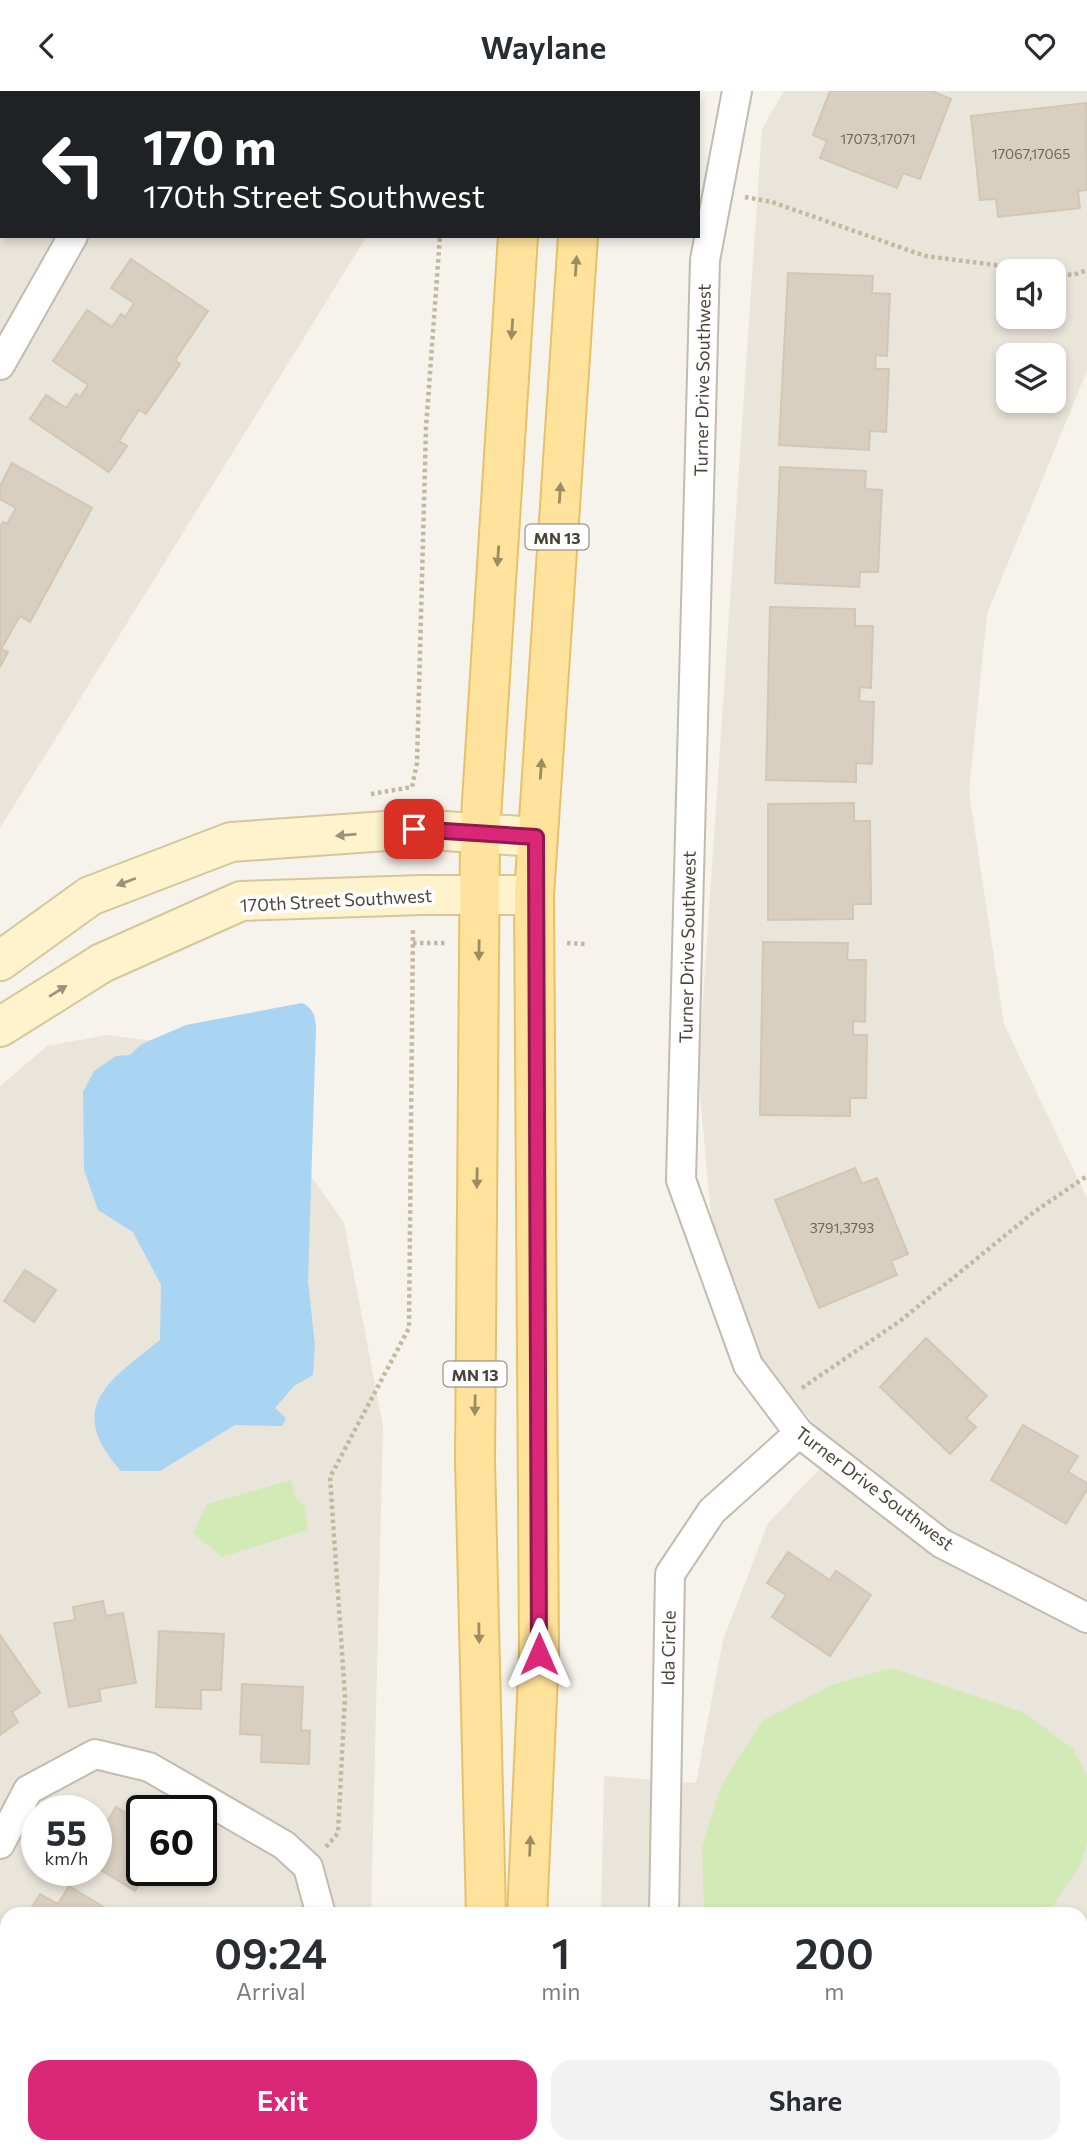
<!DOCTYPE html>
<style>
:root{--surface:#fff;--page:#f2f2f3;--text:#2b2b33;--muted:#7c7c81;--accent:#db2777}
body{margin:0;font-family:Commissioner,sans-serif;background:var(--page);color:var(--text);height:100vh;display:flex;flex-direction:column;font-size:26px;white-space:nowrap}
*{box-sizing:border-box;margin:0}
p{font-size:23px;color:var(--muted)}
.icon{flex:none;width:38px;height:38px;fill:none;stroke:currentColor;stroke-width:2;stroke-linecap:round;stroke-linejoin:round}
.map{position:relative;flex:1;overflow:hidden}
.drawer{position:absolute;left:0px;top:1816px;width:1088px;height:247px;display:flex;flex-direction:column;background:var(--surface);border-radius:21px 21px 0 0;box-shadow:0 4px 10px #0003}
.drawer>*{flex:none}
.banner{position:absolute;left:0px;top:0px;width:700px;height:147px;box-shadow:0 4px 10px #0003;background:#202124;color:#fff;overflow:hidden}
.tools{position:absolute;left:996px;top:168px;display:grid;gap:14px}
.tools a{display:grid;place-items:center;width:70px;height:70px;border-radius:14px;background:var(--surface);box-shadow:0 4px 10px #0003;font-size:35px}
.speed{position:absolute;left:21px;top:1704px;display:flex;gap:14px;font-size:35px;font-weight:700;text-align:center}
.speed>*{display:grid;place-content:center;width:91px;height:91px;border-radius:50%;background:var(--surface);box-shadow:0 4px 10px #0003;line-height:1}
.speed small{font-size:18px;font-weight:400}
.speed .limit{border:4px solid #111;border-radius:10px;background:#fff;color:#111}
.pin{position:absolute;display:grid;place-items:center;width:60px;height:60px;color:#fff;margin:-30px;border-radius:14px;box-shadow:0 4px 10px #0006}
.me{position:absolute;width:77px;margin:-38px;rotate:0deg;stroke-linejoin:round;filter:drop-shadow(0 0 5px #0008)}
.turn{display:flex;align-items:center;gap:24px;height:147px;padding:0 28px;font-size:32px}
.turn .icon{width:91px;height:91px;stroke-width:2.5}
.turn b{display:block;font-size:49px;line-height:60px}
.eta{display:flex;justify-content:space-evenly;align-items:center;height:119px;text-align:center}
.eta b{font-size:42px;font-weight:600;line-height:49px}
.primary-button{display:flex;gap:14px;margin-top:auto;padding:14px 28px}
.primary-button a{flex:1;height:80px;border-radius:21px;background:var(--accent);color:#fff;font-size:28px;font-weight:600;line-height:80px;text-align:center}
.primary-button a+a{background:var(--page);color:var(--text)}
header{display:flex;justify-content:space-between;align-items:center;height:91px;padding:0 28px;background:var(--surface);font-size:32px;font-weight:600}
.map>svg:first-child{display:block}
.residential{fill:#eae5da;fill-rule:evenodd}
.green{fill:#d2eab5}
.water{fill:#a9d4f2}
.building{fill:#d8cfc1;stroke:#d3c7b4;stroke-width:2}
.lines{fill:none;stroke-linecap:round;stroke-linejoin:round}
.street-casing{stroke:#c2bbae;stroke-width:32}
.secondary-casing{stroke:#d6c79b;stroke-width:42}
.primary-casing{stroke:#e6c16a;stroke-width:42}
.path{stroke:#c4b79f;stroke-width:4.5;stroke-dasharray:3.5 3.5;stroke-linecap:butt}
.street{stroke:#fff;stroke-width:28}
.secondary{stroke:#fff3cd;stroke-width:38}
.primary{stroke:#ffe39c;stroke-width:38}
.oneway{fill:#9c8c66}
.oneway2{fill:#9c937c}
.route-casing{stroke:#8e194d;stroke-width:18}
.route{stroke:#db2777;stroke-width:12}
.labels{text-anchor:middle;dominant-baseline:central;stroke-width:7;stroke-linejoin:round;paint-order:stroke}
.number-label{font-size:14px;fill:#6e675b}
.shield{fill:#fff;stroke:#817c74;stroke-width:2}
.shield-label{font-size:16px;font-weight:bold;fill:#4b4439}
.street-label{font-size:18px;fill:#4b4439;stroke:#fff}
</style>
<header><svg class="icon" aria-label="back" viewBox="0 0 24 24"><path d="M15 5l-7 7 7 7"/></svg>Waylane<svg class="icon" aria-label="heart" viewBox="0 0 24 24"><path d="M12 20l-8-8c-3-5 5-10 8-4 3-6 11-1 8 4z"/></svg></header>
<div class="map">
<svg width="1087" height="2063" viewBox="0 0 1087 2063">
<rect width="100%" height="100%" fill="#f6f3ec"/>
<!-- residential -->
<g class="residential">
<path d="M0 0H412L2 2V145H367L0 737Z"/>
<path d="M784 0H1087V280L987 523 969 701 1004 933 1087 1107V2063H595L596 2056H1082V1824L601 1823 604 1685 696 1692 723 1549 768 1432 836 1361 763 1269 717 1191 698 982 762 38ZM1008 180H1054V226H1008ZM1008 264H1054V310H1008Z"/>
<path d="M107 944 155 950 259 1012 344 1132 383 1335 371 1823 7 1824V2056H370V2063H0V995L47 955ZM37 1720H96V1780H37ZM142 1720H201V1780H142Z"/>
</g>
<!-- green -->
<g class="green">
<path d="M291 1389 296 1408 305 1415 308 1439 222 1466 193 1442 207 1413Z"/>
<path d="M891 1577 1025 1622 1073 1658 1087 1686V1753L1080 1774 1047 1823H704L702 1757 720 1697 762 1630 832 1594Z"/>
</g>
<!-- water -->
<path class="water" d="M302 912C313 917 316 926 316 938L308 1190 315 1255 313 1284 294 1295 275 1317 286 1327 282 1335 235 1334 160 1380H121C64 1316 109 1290 160 1249L161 1194 133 1141 98 1119 84 1079 83 1001 94 980 116 965 130 964 142 953 186 934Z"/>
<!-- building -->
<g class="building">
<path d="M142 0H249L141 2Z"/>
<path d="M830 0H932L951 8 920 88 903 82 897 97 820 67 827 50 813 44Z"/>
<path d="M1086 12 1087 99 1078 100 1080 117 998 126 996 108 980 109 971 25Z"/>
<path d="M131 168 208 220 175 269 180 273 146 323 139 319 119 350 127 355 109 381 30 328 46 304 66 317 76 303 80 306 88 294 53 270 87 219 112 236 121 223 125 226 134 212 111 197Z"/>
<path d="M788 182 873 185 872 202 890 203 887 265 876 264 875 278H889L886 341 870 340 869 359 779 354Z"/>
<path d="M12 372 92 417 30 531 20 525 1 558 8 561 0 576V436L3 431 7 433 16 417 0 408V395Z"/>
<path d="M780 376 866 380 865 398 882 399 878 481H860L859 496 775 492Z"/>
<path d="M770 516 855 518V535H873L871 597 860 596 859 610 874 611 872 673 856 672V691L766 689Z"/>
<path d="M854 712V730H870L871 813H853V828L768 829V713Z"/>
<path d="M763 851 848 852 847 869H866L865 931 853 930V944H867L866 1007H850V1025L760 1024Z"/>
<path d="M855 1077 862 1093 877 1087 908 1163 891 1170 897 1184 819 1217 775 1109Z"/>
<path d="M25 1179 56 1199 34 1231 4 1210Z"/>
<path d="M926 1247 987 1305 966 1327 976 1336 950 1363 880 1296Z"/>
<path d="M1023 1334 1078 1365 1068 1381 1087 1392V1398L1066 1433 991 1389Z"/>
<path d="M788 1461 830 1489 836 1480 871 1504 830 1565 772 1526 786 1504 767 1492Z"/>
<path d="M103 1510 106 1525 123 1522 136 1592 99 1598 101 1610 69 1616 54 1532 75 1529 73 1516Z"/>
<path d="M159 1540 224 1543 221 1599H201V1618L156 1616Z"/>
<path d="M0 1544 40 1602 12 1621 18 1631 0 1644Z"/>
<path d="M242 1593 303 1596 301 1639 310 1640 309 1673 261 1671 262 1644 240 1643Z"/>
<path d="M116 1716 142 1732V1780H148L135 1800 96 1776V1731L104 1736Z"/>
<path d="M69 1795 117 1824H27L40 1803 58 1813Z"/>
<path d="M0 1881 7 1885V1934L0 1929Z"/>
<path d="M0 1957 7 1961V2011L0 2022Z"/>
<path d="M1087 2030V2063H1053L1059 2056H1082V2035Z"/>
<path d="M194 2056H261L258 2063H207Z"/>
</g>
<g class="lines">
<defs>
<g id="street">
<path d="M737 0 705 169 681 1089 748 1274 799 1342 941 1452 1087 1527"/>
<path d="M94 2V0"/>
<path d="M0 274 73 145"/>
<path d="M0 1753 28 1699 95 1663 149 1676 284 1754 308 1776 321 1824"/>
<path d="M664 1824 670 1483 712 1420 799 1342"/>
<path d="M846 2056 882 2063"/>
<path d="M318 2063V2056"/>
</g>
<g id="secondary">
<path d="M0 870 90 805 231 751 414 738 536 746"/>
<path d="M0 936 102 872 241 810 421 804H534"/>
</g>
<g id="primary">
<path d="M526 2 527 0"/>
<path d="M588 2V0"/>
<path d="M486 1824 475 1370 480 742 518 145"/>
<path d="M527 1824 539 1563 534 804 578 145"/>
<path d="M503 2063V2056"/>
</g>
</defs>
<!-- street casing -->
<use href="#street" class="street-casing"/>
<!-- secondary casing -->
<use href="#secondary" class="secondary-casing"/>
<!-- primary casing -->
<use href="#primary" class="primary-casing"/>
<!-- path -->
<g class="path">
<path d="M452 2V0"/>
<path d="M745 106 772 111 925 165 1042 180"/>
<path d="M1054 182 1073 184 1087 179"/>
<path d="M371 703 412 696 417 672 426 337 440 145"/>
<path d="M413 852H447"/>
<path d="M567 852 585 853"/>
<path d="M802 1297 900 1230 1034 1121 1087 1085"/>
<path d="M326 1756 338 1742 345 1605 330 1386 409 1237 413 837"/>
<path d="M111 2063 112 2056"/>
</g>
<!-- street -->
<use href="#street" class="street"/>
<!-- secondary -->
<use href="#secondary" class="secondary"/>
<!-- primary -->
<use href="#primary" class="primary"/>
</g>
<!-- one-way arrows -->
<defs><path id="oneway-solid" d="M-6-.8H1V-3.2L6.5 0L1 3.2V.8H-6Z" transform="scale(1.75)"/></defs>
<g class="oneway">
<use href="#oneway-solid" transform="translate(576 175) rotate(-86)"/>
<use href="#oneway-solid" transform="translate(512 238) rotate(94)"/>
<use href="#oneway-solid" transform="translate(560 402) rotate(-86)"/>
<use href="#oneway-solid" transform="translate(498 465) rotate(94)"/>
<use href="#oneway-solid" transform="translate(541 678) rotate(-86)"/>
<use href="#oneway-solid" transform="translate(479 859) rotate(91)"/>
<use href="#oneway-solid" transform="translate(477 1087) rotate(91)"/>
<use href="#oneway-solid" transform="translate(475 1314) rotate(91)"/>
<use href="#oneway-solid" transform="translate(479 1542) rotate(89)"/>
<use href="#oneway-solid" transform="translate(530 1755) rotate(-88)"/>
</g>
<g class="oneway2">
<use href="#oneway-solid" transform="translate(346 744) rotate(175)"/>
<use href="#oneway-solid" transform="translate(126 791) rotate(159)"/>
<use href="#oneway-solid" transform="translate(58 900) rotate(-32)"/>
</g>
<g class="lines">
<defs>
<path id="route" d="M414 738 536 746 539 1563"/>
</defs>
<!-- route casing -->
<use href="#route" class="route-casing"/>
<!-- route -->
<use href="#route" class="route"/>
</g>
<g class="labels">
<!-- number labels -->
<g class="number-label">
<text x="878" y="47">17073,17071</text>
<text x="1031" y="62">17067,17065</text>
<text x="842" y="1136">3791,3793</text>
</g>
<!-- shield labels -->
<g class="shield">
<rect x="525.5" y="433.5" width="63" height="25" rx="5"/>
<rect x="443.5" y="1270.5" width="63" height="25" rx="5"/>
</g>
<g class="shield-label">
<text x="557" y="446">MN 13</text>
<text x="475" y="1283">MN 13</text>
</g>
<!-- street labels -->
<g class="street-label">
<text transform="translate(702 289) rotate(-89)">Turner Drive Southwest</text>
<text transform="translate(336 809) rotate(-3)">170th Street Southwest</text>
<text transform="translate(687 856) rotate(-89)">Turner Drive Southwest</text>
<text transform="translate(875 1397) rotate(37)">Turner Drive Southwest</text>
<text transform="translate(668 1557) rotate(-89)">Ida Circle</text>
</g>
</g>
</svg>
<div class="tools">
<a><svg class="icon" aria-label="sound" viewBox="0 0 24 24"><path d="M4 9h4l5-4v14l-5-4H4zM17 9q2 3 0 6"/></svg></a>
<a><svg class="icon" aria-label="layers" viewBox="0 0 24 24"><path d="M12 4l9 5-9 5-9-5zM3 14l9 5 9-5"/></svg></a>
</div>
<div class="speed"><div>55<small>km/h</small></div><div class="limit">60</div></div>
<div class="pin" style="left:414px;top:738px;background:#d93025"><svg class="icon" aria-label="arrive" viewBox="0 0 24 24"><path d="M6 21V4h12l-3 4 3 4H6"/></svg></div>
<svg class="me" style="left:539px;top:1563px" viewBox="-20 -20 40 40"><path d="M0-17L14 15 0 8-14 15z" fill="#db2777" stroke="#fff" stroke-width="4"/></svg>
<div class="banner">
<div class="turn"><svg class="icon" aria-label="left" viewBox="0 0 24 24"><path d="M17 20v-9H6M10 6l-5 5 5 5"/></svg><div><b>170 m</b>170th Street Southwest</div></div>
</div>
<section class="drawer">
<div class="eta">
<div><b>09:24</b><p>Arrival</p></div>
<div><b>1</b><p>min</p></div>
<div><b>200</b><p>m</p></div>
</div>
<div class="primary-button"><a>Exit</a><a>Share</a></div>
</section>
</div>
